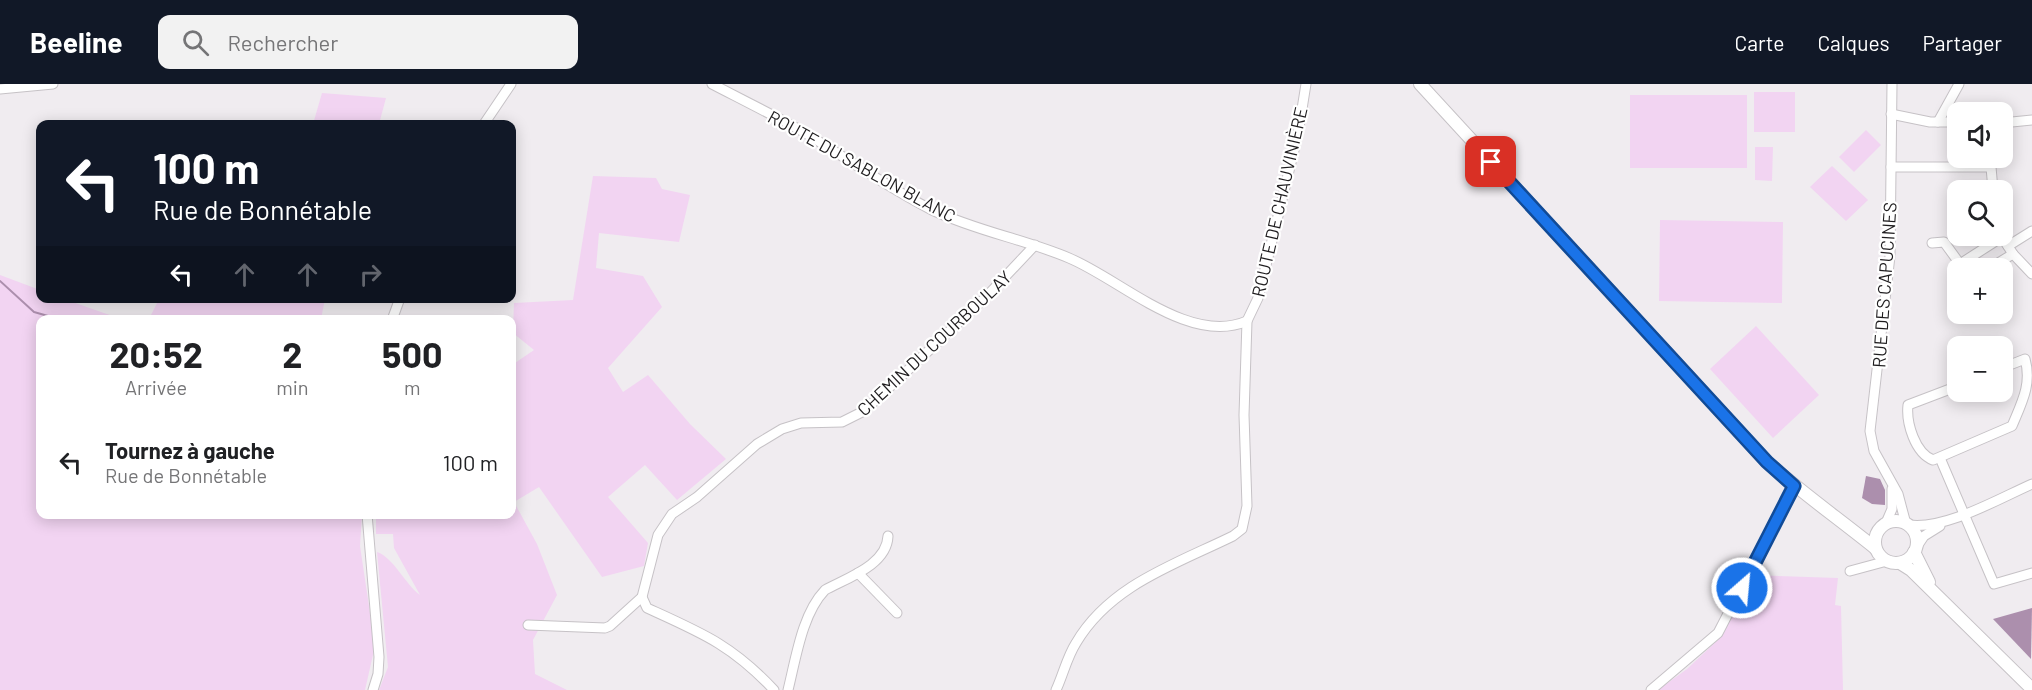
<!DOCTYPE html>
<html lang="fr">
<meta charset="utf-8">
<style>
:root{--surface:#fff;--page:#f2f2f2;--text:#202124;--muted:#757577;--accent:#111827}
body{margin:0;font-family:Barlow,sans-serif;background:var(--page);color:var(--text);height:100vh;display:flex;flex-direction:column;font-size:22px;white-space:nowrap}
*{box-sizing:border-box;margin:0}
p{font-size:20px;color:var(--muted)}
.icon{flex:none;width:33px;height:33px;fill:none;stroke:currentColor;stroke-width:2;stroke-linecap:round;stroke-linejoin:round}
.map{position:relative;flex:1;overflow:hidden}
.details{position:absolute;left:36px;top:231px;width:480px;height:204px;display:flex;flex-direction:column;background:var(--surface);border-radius:12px;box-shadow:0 3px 15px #0003}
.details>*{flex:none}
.guide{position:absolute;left:36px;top:36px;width:480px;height:183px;border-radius:12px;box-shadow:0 3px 15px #0003;background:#111827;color:#fff;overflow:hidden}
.fabs{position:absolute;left:1947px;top:18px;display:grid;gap:12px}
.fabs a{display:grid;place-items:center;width:66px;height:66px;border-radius:12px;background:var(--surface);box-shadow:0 3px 15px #0003;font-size:30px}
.pin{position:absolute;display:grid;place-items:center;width:51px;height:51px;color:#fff;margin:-26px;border-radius:12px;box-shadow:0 3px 9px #0006}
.me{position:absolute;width:66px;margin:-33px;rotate:27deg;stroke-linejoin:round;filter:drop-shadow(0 0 4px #0008)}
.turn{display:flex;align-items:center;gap:21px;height:126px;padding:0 18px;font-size:27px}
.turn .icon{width:78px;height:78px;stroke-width:2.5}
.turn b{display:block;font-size:42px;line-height:51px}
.lanes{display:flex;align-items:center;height:57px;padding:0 18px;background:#0003;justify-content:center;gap:30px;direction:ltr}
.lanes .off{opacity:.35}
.eta{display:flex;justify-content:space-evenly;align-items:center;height:102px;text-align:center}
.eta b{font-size:36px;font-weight:700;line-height:42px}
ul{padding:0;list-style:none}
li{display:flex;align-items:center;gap:18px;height:90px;padding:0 18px}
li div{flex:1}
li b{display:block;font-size:22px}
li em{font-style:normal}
header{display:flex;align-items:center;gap:36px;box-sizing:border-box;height:84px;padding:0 30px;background:var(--accent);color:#fff}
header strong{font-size:28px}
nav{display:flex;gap:33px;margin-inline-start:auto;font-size:21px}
.search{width:420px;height:54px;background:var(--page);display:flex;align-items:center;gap:15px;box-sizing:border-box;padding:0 21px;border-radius:12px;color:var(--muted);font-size:22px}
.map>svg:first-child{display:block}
.green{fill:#f2d4f2}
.water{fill:#ac8fad}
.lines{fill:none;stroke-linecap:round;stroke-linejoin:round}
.stream{stroke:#ac8fad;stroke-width:2}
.minor-casing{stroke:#c6c2c6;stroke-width:11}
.major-casing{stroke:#c6c2c6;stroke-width:14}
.minor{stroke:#fff;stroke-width:9}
.major{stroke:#fff;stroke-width:12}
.route-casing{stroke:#114b97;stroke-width:15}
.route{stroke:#1a73e8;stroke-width:10}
.labels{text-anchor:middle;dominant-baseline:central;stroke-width:4.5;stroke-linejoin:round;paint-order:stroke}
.street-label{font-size:18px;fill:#1e1c1e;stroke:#fff}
</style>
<header>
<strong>Beeline</strong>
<div class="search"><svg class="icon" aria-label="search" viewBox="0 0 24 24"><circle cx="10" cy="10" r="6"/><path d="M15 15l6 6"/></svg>Rechercher</div>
<nav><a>Carte</a><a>Calques</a><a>Partager</a></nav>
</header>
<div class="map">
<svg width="2032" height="606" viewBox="0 0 2032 606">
<rect width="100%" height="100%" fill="#f0ecf0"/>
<!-- green -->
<g class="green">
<rect x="1754" y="8" width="41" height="40"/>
<path d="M322 9 386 14 379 40H313Z"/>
<rect x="1630" y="11" width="117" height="73"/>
<path d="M1866 46 1881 61 1854 88 1839 73Z"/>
<path d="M1755 63H1773L1772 97 1755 96Z"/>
<path d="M1832 82 1868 116 1846 137 1810 103Z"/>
<path d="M593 92 656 94 662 105 690 111 679 158 599 149 596 184 643 192 662 223 608 284 623 308 648 291 690 340 726 375 677 416 645 381 608 413 648 459 644 482 602 493 539 403 514 418 537 460 557 511 533 556 535 590 567 606H379L388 583 377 468C394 474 405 500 420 511L394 464 393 450H376V431L512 430V281L534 266 513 249 514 219 573 216Z"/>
<path d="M1660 136 1783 138 1782 219 1659 217Z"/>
<path d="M0 191 40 206V214L64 215 121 235 40 236V430L362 431 360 462 375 562 365 606H0Z"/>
<path d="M159 215V214L325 215 321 235H149Z"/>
<path d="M1756 242 1819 311 1773 354 1710 285Z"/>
<path d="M1753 491 1838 494 1835 521 1841 522 1843 606H1658L1687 585 1722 552Z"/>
</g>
<!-- water -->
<g class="water">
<path d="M1866 392 1880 395 1885 406V421L1872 420 1862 414Z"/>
<path d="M2032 524 2031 575 1993 535Z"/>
</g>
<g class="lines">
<!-- stream -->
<path class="stream" d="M0 197 34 228 62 236"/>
<defs>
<g id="minor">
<path d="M712 0C741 15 771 30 800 46 844 72 886 103 932 126 976 147 1024 155 1069 174 1120 195 1189 262 1247 237"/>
<path d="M1892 0 1890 172 1870 347 1874 367 1898 410 1906 440"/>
<path d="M0 5 53 0"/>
<path d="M1891 30 1930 38H1958"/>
<path d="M1938 38 1959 0"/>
<path d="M2002 39 2032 36"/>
<path d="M484 40 511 0"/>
<path d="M1891 83H1991L1993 106"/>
<path d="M1932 159 1944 158 1960 180"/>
<path d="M2008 162 2032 147"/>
<path d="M2013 170 2032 190"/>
<path d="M1963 184 1960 180 2002 153 2013 170 1990 184"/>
<path d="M392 236 400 214"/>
<path d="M1958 302 1908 321C1906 339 1915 369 1933 376L2012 342C2022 318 2032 300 2025 275L2002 284"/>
<path d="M1940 374 1994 500 2032 489"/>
<path d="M367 430 379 573 378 590 373 606"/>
<path d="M1886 439 1892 425V405"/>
<path d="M1909 441C1945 446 1998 415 2032 400"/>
<path d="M1916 464 1924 452 1940 442"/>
<path d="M1850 487 1887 477"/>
<path d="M858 489 897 529"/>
<path d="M642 513 647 524C702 549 732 561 774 606"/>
<path d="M528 541 605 544 610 542 642 513 658 451 672 430 697 413 757 360 782 345 801 339 842 338 864 327 985 214 1035 161"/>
<path d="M788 606C796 574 802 530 825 506 847 494 887 481 888 452"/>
<path d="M1056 606C1063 591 1067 573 1076 559 1110 501 1176 480 1233 452L1242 445 1247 422 1244 331 1247 237 1258 214 1298 50 1306 0"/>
<path d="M1651 606 1718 549 1794 402"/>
</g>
<g id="major">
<path d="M1420 0 1767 378C1801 408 1839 435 1875 464"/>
<circle cx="1896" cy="458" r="21"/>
<path d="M1914 468 1929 498"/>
<path d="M1900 479 1911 486 2032 605"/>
</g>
</defs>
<!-- minor casing -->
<use href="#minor" class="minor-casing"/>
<!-- major casing -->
<use href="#major" class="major-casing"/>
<!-- minor -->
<use href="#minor" class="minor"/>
<!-- major -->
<use href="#major" class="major"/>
</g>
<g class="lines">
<defs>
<path id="route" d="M1491 78 1767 378 1794 402 1742 504"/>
</defs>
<!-- route casing -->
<use href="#route" class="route-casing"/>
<!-- route -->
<use href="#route" class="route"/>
</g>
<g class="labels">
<!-- street labels -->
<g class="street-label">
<text transform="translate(862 82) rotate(29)">ROUTE DU SABLON BLANC</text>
<text transform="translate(1279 118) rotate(-77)">ROUTE DE CHAUVINIÈRE</text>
<text transform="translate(1884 201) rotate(-86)">RUE DES CAPUCINES</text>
<text transform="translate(934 259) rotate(-43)">CHEMIN DU COURBOULAY</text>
</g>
</g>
</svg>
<div class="fabs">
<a><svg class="icon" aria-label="sound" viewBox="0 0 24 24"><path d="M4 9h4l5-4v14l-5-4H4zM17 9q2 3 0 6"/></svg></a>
<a><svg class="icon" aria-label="search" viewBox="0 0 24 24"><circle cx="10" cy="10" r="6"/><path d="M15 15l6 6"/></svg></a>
<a>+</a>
<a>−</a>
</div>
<div class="pin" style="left:1491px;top:78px;background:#d93025"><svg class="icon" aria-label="arrive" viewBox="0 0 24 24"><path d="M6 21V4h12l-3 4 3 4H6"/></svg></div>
<svg class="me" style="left:1742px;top:504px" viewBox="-20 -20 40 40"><circle r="17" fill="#1a73e8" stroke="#fff" stroke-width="3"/><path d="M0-11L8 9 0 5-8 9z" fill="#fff"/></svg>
<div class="guide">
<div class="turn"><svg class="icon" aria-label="left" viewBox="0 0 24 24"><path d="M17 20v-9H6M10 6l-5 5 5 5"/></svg><div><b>100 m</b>Rue de Bonnétable</div></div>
<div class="lanes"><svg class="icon" aria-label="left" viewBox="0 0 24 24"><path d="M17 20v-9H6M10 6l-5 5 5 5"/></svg><svg class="icon off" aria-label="ahead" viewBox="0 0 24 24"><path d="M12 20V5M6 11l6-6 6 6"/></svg><svg class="icon off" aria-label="ahead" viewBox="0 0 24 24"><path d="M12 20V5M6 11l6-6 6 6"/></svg><svg class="icon off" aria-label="right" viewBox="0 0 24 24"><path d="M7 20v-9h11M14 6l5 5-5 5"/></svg></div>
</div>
<section class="details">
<div class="eta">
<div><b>20:52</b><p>Arrivée</p></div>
<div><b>2</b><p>min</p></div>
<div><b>500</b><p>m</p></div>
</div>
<ul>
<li><svg class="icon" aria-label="left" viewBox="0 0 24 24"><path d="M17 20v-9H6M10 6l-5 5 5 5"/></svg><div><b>Tournez à gauche</b><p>Rue de Bonnétable</p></div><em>100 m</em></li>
</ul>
</section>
</div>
